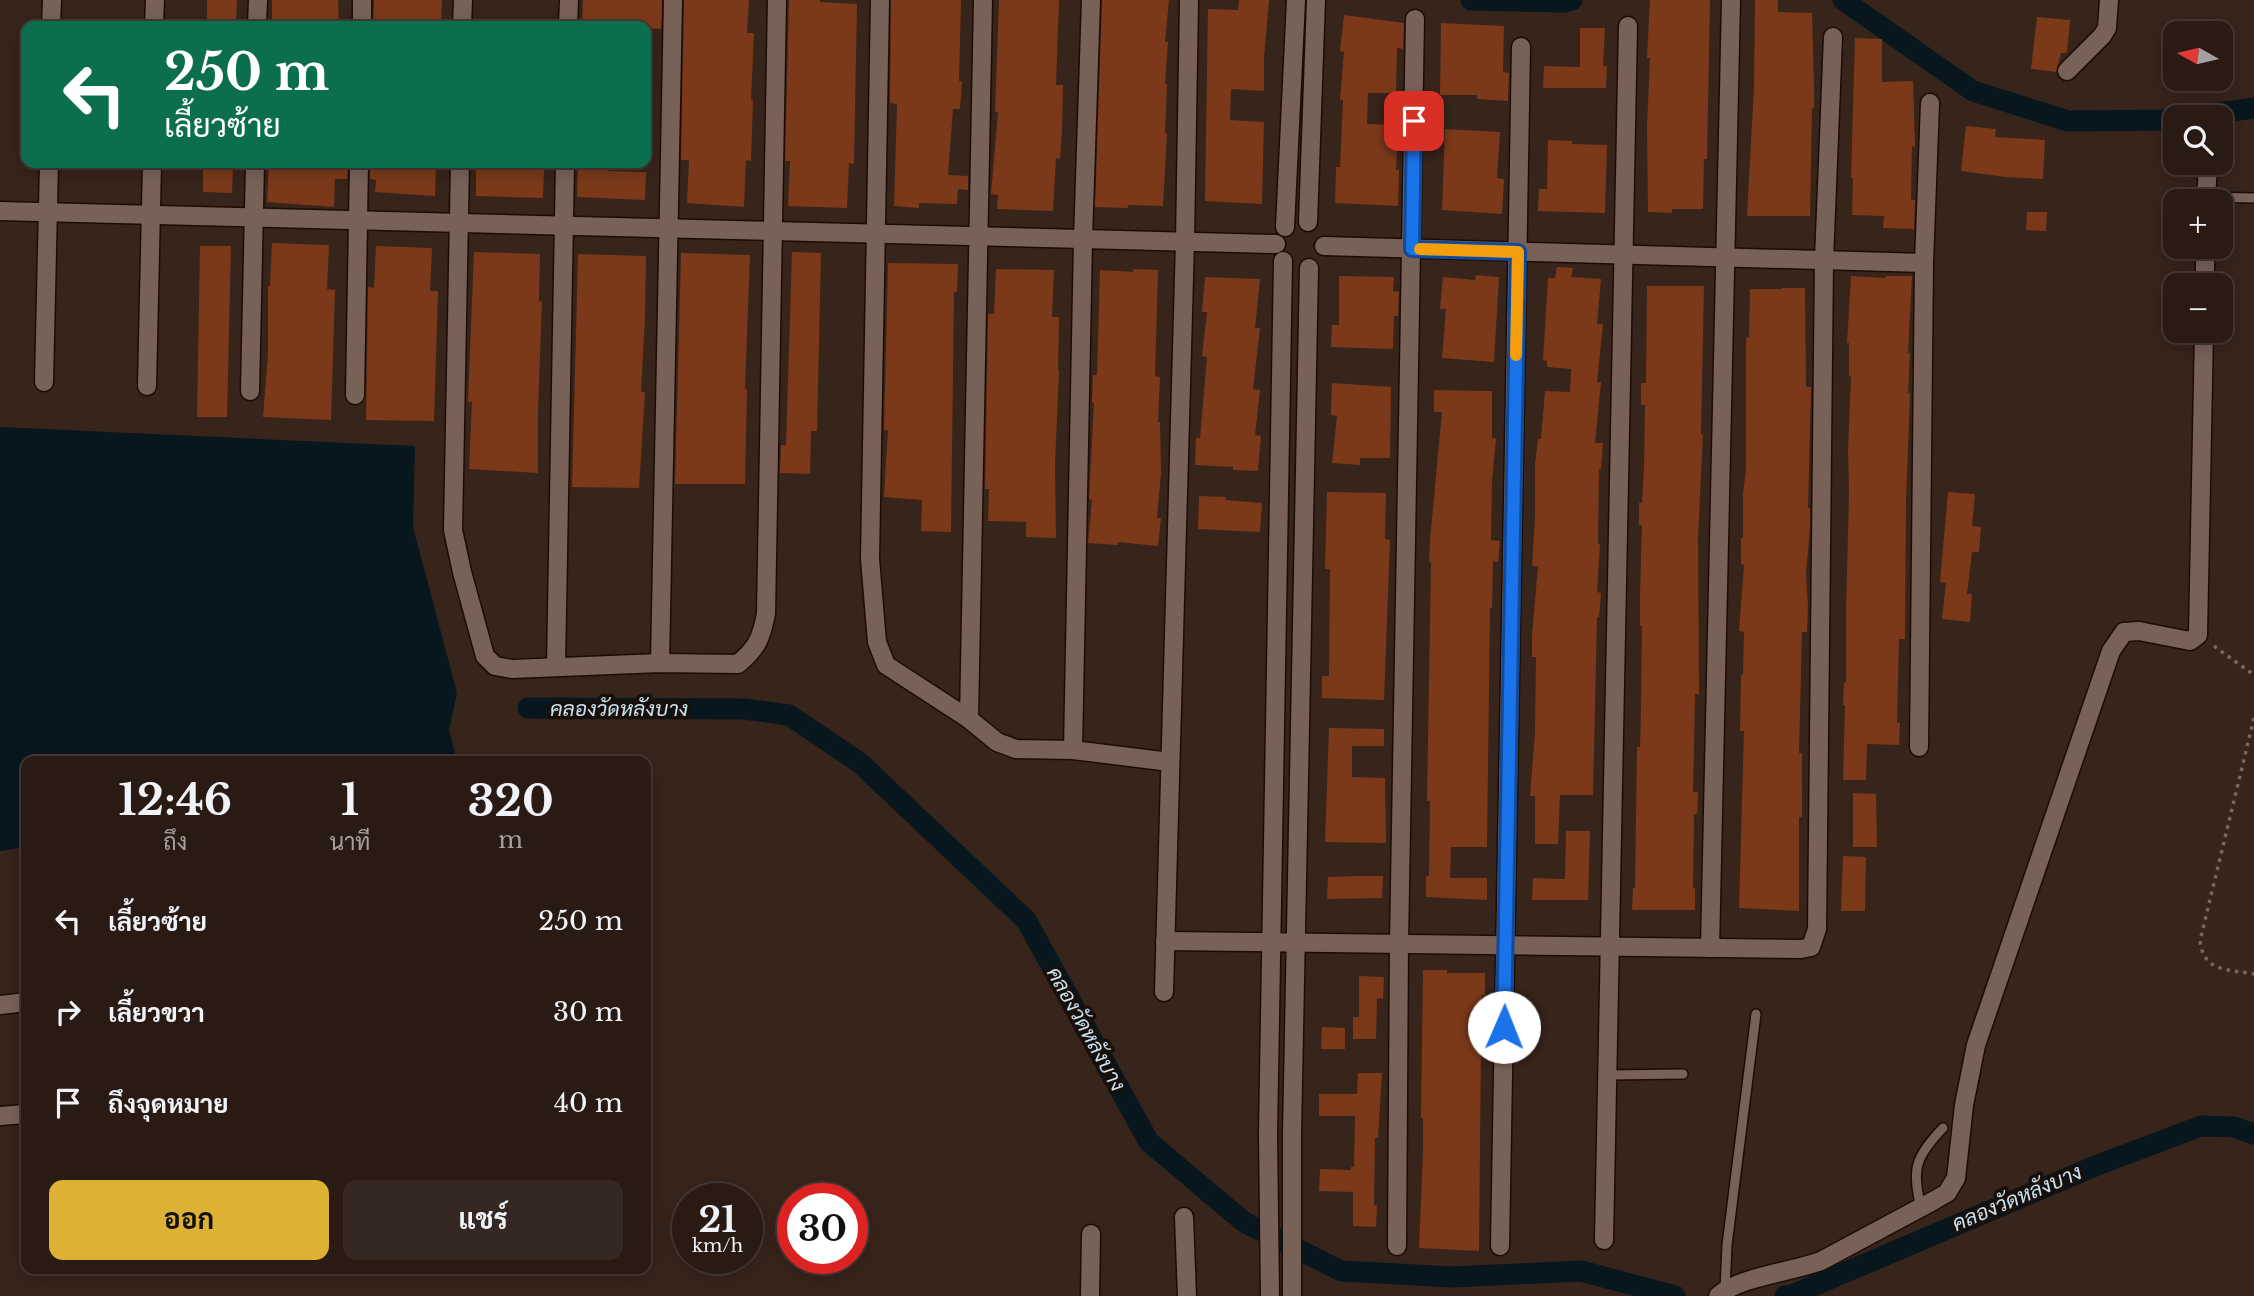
<!DOCTYPE html>
<html lang="th">
<meta charset="utf-8">
<style>
:root{--surface:#291b14;--page:#352822;--text:#f1f3f6;--muted:#a5a1a0;--line:#453934;--accent:#ddb133}
body{margin:0;font-family:"Libre Baskerville",Sarabun,serif;background:var(--page);color:var(--text);height:100vh;display:flex;flex-direction:column;font-size:26px;white-space:nowrap}
*{box-sizing:border-box;margin:0}
p{font-size:23px;color:var(--muted)}
.icon{flex:none;width:38px;height:38px;fill:none;stroke:currentColor;stroke-width:2;stroke-linecap:round;stroke-linejoin:round}
.map{position:relative;flex:1;overflow:hidden}
.details{position:absolute;left:21px;top:756px;width:630px;height:518px;display:flex;flex-direction:column;background:var(--surface);border-radius:14px;box-shadow:0 4px 18px #0003,0 0 0 2px var(--line)}
.details>*{flex:none}
.guide{position:absolute;left:21px;top:21px;width:630px;height:147px;border-radius:14px;box-shadow:0 4px 18px #0003,0 0 0 2px var(--line);background:#0b6e4f;color:#fff;overflow:hidden}
.needle{width:46px;rotate:278deg}
.tools{position:absolute;left:2163px;top:21px;display:grid;gap:14px}
.tools a{display:grid;place-items:center;width:70px;height:70px;border-radius:14px;background:var(--surface);box-shadow:0 4px 18px #0003,0 0 0 2px var(--line);font-size:35px}
.speed{position:absolute;left:672px;top:1183px;display:flex;gap:14px;font-size:35px;font-weight:700;text-align:center}
.speed>*{display:grid;place-content:center;width:91px;height:91px;border-radius:50%;background:var(--surface);box-shadow:0 4px 18px #0003,0 0 0 2px var(--line);line-height:1}
.speed small{font-size:18px;font-weight:400}
.speed .limit{border:10px solid #d22;background:#fff;color:#111}
.pin{position:absolute;display:grid;place-items:center;width:60px;height:60px;color:#fff;margin:-30px;border-radius:14px;box-shadow:0 4px 10px #0006}
.me{position:absolute;width:77px;margin:-38px;rotate:1deg;stroke-linejoin:round;filter:drop-shadow(0 0 5px #0008)}
.turn{display:flex;align-items:center;gap:24px;height:147px;padding:0 28px;font-size:32px}
.turn .icon{width:91px;height:91px;stroke-width:2.5}
.turn b{display:block;font-size:49px;line-height:60px}
.eta{display:flex;justify-content:space-evenly;align-items:center;height:119px;text-align:center}
.eta b{font-size:42px;font-weight:700;line-height:49px}
.action{display:flex;gap:14px;margin-top:auto;padding:14px 28px}
.action a{flex:1;height:80px;border-radius:14px;background:var(--accent);color:#111;font-size:28px;font-weight:700;line-height:80px;text-align:center}
.action a+a{background:var(--page);color:var(--text)}
ul{padding:0;list-style:none}
li{display:flex;align-items:center;gap:21px;height:91px;padding:0 28px}
li div{flex:1}
li b{display:block;font-size:26px}
li em{font-style:normal}
.map>svg:first-child{display:block}
.water{fill:#08171e}
.lines{fill:none;stroke-linecap:round;stroke-linejoin:round}
.canal{stroke:#08171e;stroke-width:21}
.building{fill:#7b3919}
.lane-casing{stroke:#1d0c05;stroke-width:12}
.street-casing{stroke:#1d0c05;stroke-width:21}
.path{stroke:#77675f;stroke-width:3.5;stroke-dasharray:3.5 5;stroke-linecap:butt}
.lane{stroke:#786258;stroke-width:9}
.street{stroke:#786258;stroke-width:18}
.route-casing{stroke:#114b97;stroke-width:18}
.route{stroke:#1a73e8;stroke-width:12}
.slow{stroke:#f59e0b;stroke-width:12}
.labels{text-anchor:middle;dominant-baseline:central;stroke-width:7;stroke-linejoin:round;paint-order:stroke}
.water-label{font-size:21px;font-style:italic;fill:#c9e2ef;stroke:#180f0b}
</style>
<div class="map">
<svg width="2254" height="1296" viewBox="0 0 2254 1296">
<rect width="100%" height="100%" fill="#37241b"/>
<!-- water -->
<path class="water" d="M0 427 415 446 413 527 457 693 449 730 457 761H26V847L0 851Z"/>
<g class="lines">
<!-- canal -->
<g class="canal">
<path d="M1471 0 1564 2 1572 0"/>
<path d="M1843 0 1973 91 2068 121 2175 120"/>
<path d="M2191 117 2254 108"/>
<path d="M528 708 744 709 789 715 860 763 1026 920 1149 1142 1244 1222 1341 1271 1453 1277 1581 1271 1675 1296"/>
<path d="M1785 1296 1792 1295 2095 1166 2201 1126 2234 1127 2254 1134"/>
</g>
</g>
<!-- building -->
<g class="building">
<path d="M207 0H237L236 26H207Z"/>
<path d="M272 0H338L339 26H272Z"/>
<path d="M374 0H442L441 26H373Z"/>
<path d="M583 0H662L661 29 646 28V25L582 24Z"/>
<path d="M684 0H749L747 33H754L751 100H753L751 161 746 160 744 207 687 203 689 160H681Z"/>
<path d="M789 0H820V2L857 4 854 164 849 163 847 208 788 206 790 161H785Z"/>
<path d="M891 0H961L959 81H962L960 109H953L948 175 968 176V190L958 189 957 204 919 203V208L894 206 897 104 890 103Z"/>
<path d="M999 0H1059L1056 85H1063L1062 133 1060 159 1056 158 1053 211 997 209 998 195 991 194 998 112H995Z"/>
<path d="M1102 0H1169L1165 42H1168L1165 84H1167L1165 133H1167L1163 206 1128 205V208L1095 207Z"/>
<path d="M1239 0H1269L1264 57V91L1231 89 1230 120 1264 122 1262 204 1205 201 1208 9 1238 10Z"/>
<path d="M1650 0H1710L1707 159H1704L1703 209H1672V213L1648 212 1647 126 1650 58H1647Z"/>
<path d="M1755 0H1778V12L1812 13 1814 86V108H1812L1810 216H1747L1754 87Z"/>
<path d="M1344 15 1404 23 1403 49 1397 48 1396 93H1368L1367 124 1398 125 1396 170H1399L1398 206 1335 203 1336 167H1340L1343 100H1340L1344 52 1340 51Z"/>
<path d="M2037 17 2070 20 2067 53H2061L2056 72 2031 69Z"/>
<path d="M1441 23 1504 26 1503 72 1509 73 1508 101 1477 99V95H1440Z"/>
<path d="M1580 28H1605L1603 66H1607L1606 88H1543L1544 66 1580 67Z"/>
<path d="M1855 38 1882 39V82L1913 81 1915 147 1912 146 1911 200H1915L1914 229 1883 228 1884 216 1852 215 1853 178H1851Z"/>
<path d="M1966 126 1996 129 1995 137 2045 140 2043 179 2005 177 1961 171Z"/>
<path d="M1445 129 1500 132 1497 178 1504 179 1502 214 1442 210Z"/>
<path d="M1548 140 1572 141V144L1607 145 1605 213 1538 211 1539 189H1547Z"/>
<path d="M269 163H348L347 179H335L334 207 267 202Z"/>
<path d="M370 163H436L435 196 375 192 376 180 370 179Z"/>
<path d="M203 164 233 165 232 193 203 192Z"/>
<path d="M578 164 608 166V171L646 172 645 200 577 197Z"/>
<path d="M476 168 544 170 543 198 476 196Z"/>
<path d="M2027 212H2047L2046 231 2026 230Z"/>
<path d="M272 243 329 245 327 289 335 290 331 420 263 417 268 354V286H270Z"/>
<path d="M200 246H231L227 417H197Z"/>
<path d="M376 246 432 248 430 291H438L434 421 366 420 368 287 374 288Z"/>
<path d="M474 252 540 254 539 301 542 302 538 410V473L469 469 472 402H468Z"/>
<path d="M792 252 821 253 817 431H811L810 474 780 473 781 445H786Z"/>
<path d="M681 253 750 255 745 389H747L745 484H675Z"/>
<path d="M578 254 646 256 645 317 641 392H645L639 488 572 487Z"/>
<path d="M888 263 958 264 957 292H954L951 532 921 531 922 500 884 497 888 430H884Z"/>
<path d="M1557 267 1573 268 1571 277 1601 279 1597 324H1603L1597 382H1601L1595 443H1603L1601 469H1599L1598 544H1600L1597 592 1601 593 1599 617H1597L1593 795H1560L1558 844H1535V796H1530L1535 732 1536 657H1532V635L1538 566H1532L1535 517V464L1538 439H1541L1545 391 1570 392 1571 369 1547 367V361L1543 360 1548 278H1555Z"/>
<path d="M996 269 1054 270 1052 317H1059L1058 370H1059L1055 464 1056 538 1026 537V522L988 521 989 489H985L988 314H994Z"/>
<path d="M1133 269 1158 270 1155 376 1160 377 1158 422H1160L1161 473 1157 518H1161L1158 546 1118 542V545L1088 543 1092 500 1089 499 1094 403H1092L1093 375H1097L1100 270 1133 272Z"/>
<path d="M1476 275 1499 277 1494 362 1442 358 1446 309H1440L1443 277 1475 280Z"/>
<path d="M1339 276 1394 277 1393 291 1399 292 1398 316H1394L1393 349 1331 347 1332 325H1339Z"/>
<path d="M1851 276 1885 278 1886 276H1912L1908 353H1910L1908 393H1910L1906 501 1905 639H1899L1897 723H1900L1899 745 1867 744 1866 780H1843L1845 705H1843L1844 683H1846V613L1849 492 1848 450 1851 376H1849V343H1847Z"/>
<path d="M1205 277 1260 279 1255 328H1260L1253 389 1260 390 1255 435 1261 436 1258 471 1233 470V467L1195 465 1196 438H1200L1207 357 1202 356 1207 312H1202Z"/>
<path d="M1647 286H1704L1701 434H1703L1698 538 1699 694H1695L1694 748 1693 792H1698L1697 814H1694L1693 888H1695V910H1632L1633 888H1635L1637 747H1640L1641 708 1642 626H1640V592L1642 525H1639V503H1642L1644 468 1645 405H1641V383H1646Z"/>
<path d="M1782 288H1805L1806 387H1811L1808 508H1810V527L1806 574 1808 606 1807 632H1802L1799 753H1802V817H1799V911L1739 908 1744 731H1740L1741 675H1743L1744 632 1739 631 1744 565 1741 564V538H1743V494L1746 469V337L1749 338 1750 289H1782Z"/>
<path d="M1332 383 1391 387 1390 458H1360V465L1332 463 1337 416 1331 415Z"/>
<path d="M1434 390 1492 391V438H1496L1492 481 1491 540 1500 541 1498 562 1493 561 1492 608H1490L1487 847H1451L1450 878H1487V900L1426 897V876H1429L1430 801H1427L1431 562H1429L1430 540 1442 412H1434Z"/>
<path d="M1327 492 1386 493 1385 539 1390 540 1384 700 1322 698V676H1329L1330 569H1325Z"/>
<path d="M1948 492 1975 494 1972 526 1981 527 1979 552H1972L1967 594H1972L1970 622 1942 619 1946 583 1940 582Z"/>
<path d="M1199 496 1226 497 1225 500 1262 503 1260 532 1198 529Z"/>
<path d="M1329 728 1384 729V746H1352V777L1385 778 1386 843 1325 842Z"/>
<path d="M1853 793 1876 794 1877 847H1853Z"/>
<path d="M1566 831H1590L1588 900H1532L1533 878 1565 879Z"/>
<path d="M1843 856 1866 857 1865 911H1841Z"/>
<path d="M1359 876H1383L1382 898 1327 899 1328 877Z"/>
<path d="M1423 970H1447V973H1485V995H1482L1481 1041 1479 1251 1419 1248 1423 1152V1118H1421Z"/>
<path d="M1359 976 1384 977 1383 999 1377 998 1376 1039H1353V1017H1359Z"/>
<path d="M1322 1027 1345 1028V1049H1321Z"/>
<path d="M1358 1073H1382L1378 1138H1375L1374 1205H1377L1376 1227 1353 1226V1192L1319 1191 1320 1169 1351 1170V1167H1354L1355 1116H1319V1094H1357Z"/>
</g>
<g class="lines">
<defs>
<g id="lane">
<path d="M2206 197 2254 198"/>
<path d="M1608 1075 1683 1074"/>
<path d="M1921 1207C1911 1169 1916 1156 1943 1128"/>
<path d="M1725 1289 1727 1245 1756 1014"/>
</g>
<g id="street">
<path d="M880 0 870 559 877 642 886 665 969 719 997 742 1016 749 1073 750 1170 762"/>
<path d="M51 26 52 0"/>
<path d="M154 26 155 0"/>
<path d="M257 26 258 0"/>
<path d="M362 26V0"/>
<path d="M462 26 463 0"/>
<path d="M568 26 569 0"/>
<path d="M2067 71 2102 36 2107 28 2109 0"/>
<path d="M460 163 453 530 462 572 485 656 495 666 512 669 660 663 738 664C757 648 761 639 766 614L777 0"/>
<path d="M2206 201 2208 163"/>
<path d="M0 211 1276 244"/>
<path d="M1308 222 1316 0"/>
<path d="M1285 227 1296 0"/>
<path d="M1324 246 1924 263"/>
<path d="M2205 285V247"/>
<path d="M44 382 49 163"/>
<path d="M147 386 152 163"/>
<path d="M250 391 255 163"/>
<path d="M355 395 359 163"/>
<path d="M660 663 673 0"/>
<path d="M556 666 565 163"/>
<path d="M969 719 983 0"/>
<path d="M1919 747 1924 263 1930 103"/>
<path d="M1073 750 1083 239 1091 0"/>
<path d="M1165 941 1801 949 1811 947 1817 929 1824 260 1833 37"/>
<path d="M1710 948 1731 0"/>
<path d="M1164 992 1185 242 1189 0"/>
<path d="M0 1005 26 1002"/>
<path d="M0 1116 26 1114"/>
<path d="M1184 1217 1187 1296"/>
<path d="M1604 1240 1628 26"/>
<path d="M1397 1246 1399 944 1415 19"/>
<path d="M1500 1246 1521 47"/>
<path d="M1090 1296 1091 1234"/>
<path d="M1270 1296 1268 1134 1283 261"/>
<path d="M1292 1296V1134L1309 268"/>
<path d="M1718 1296C1738 1277 1792 1272 1821 1261L1933 1201 1947 1193 1956 1178 1964 1105 1976 1045 2111 651 2124 632 2139 631 2190 641 2198 635 2204 331"/>
</g>
</defs>
<!-- lane casing -->
<use href="#lane" class="lane-casing"/>
<!-- street casing -->
<use href="#street" class="street-casing"/>
<!-- path -->
<g class="path">
<path d="M2214 646 2254 675"/>
<path d="M2254 718 2200 941C2204 973 2228 969 2254 974"/>
</g>
<!-- lane -->
<use href="#lane" class="lane"/>
<!-- street -->
<use href="#street" class="street"/>
</g>
<g class="lines">
<defs>
<path id="route" d="M1414 121 1412 249 1518 252 1504 1027"/>
</defs>
<!-- route casing -->
<use href="#route" class="route-casing"/>
<!-- route -->
<use href="#route" class="route"/>
<!-- slow -->
<path class="slow" d="M1420 249 1518 252 1516 355"/>
</g>
<g class="labels">
<!-- water labels -->
<g class="water-label">
<text x="619" y="709">คลองวัดหลังบาง</text>
<text transform="translate(1086 1029) rotate(61)">คลองวัดหลังบาง</text>
<text transform="translate(2017 1198) rotate(-23)">คลองวัดหลังบาง</text>
</g>
</g>
</svg>
<div class="tools">
<a><svg class="needle" viewBox="-14 -14 28 28"><path d="M0-13l5 13h-10z" fill="#e53935"/><path d="M0 13l5-13h-10z" fill="#a5a1a0"/></svg></a>
<a><svg class="icon" aria-label="search" viewBox="0 0 24 24"><circle cx="10" cy="10" r="6"/><path d="M15 15l6 6"/></svg></a>
<a>+</a>
<a>−</a>
</div>
<div class="speed"><div>21<small>km/h</small></div><div class="limit">30</div></div>
<div class="pin" style="left:1414px;top:121px;background:#d93025"><svg class="icon" aria-label="arrive" viewBox="0 0 24 24"><path d="M6 21V4h12l-3 4 3 4H6"/></svg></div>
<svg class="me" style="left:1504px;top:1027px" viewBox="-20 -20 40 40"><circle r="19" fill="#fff"/><path d="M0-13L10 11 0 6-10 11z" fill="#1a73e8"/></svg>
<div class="guide">
<div class="turn"><svg class="icon" aria-label="left" viewBox="0 0 24 24"><path d="M17 20v-9H6M10 6l-5 5 5 5"/></svg><div><b>250 m</b>เลี้ยวซ้าย</div></div>
</div>
<section class="details">
<div class="eta">
<div><b>12:46</b><p>ถึง</p></div>
<div><b>1</b><p>นาที</p></div>
<div><b>320</b><p>m</p></div>
</div>
<ul>
<li><svg class="icon" aria-label="left" viewBox="0 0 24 24"><path d="M17 20v-9H6M10 6l-5 5 5 5"/></svg><div><b>เลี้ยวซ้าย</b></div><em>250 m</em></li>
<li><svg class="icon" aria-label="right" viewBox="0 0 24 24"><path d="M7 20v-9h11M14 6l5 5-5 5"/></svg><div><b>เลี้ยวขวา</b></div><em>30 m</em></li>
<li><svg class="icon" aria-label="arrive" viewBox="0 0 24 24"><path d="M6 21V4h12l-3 4 3 4H6"/></svg><div><b>ถึงจุดหมาย</b></div><em>40 m</em></li>
</ul>
<div class="action"><a>ออก</a><a>แชร์</a></div>
</section>
</div>
